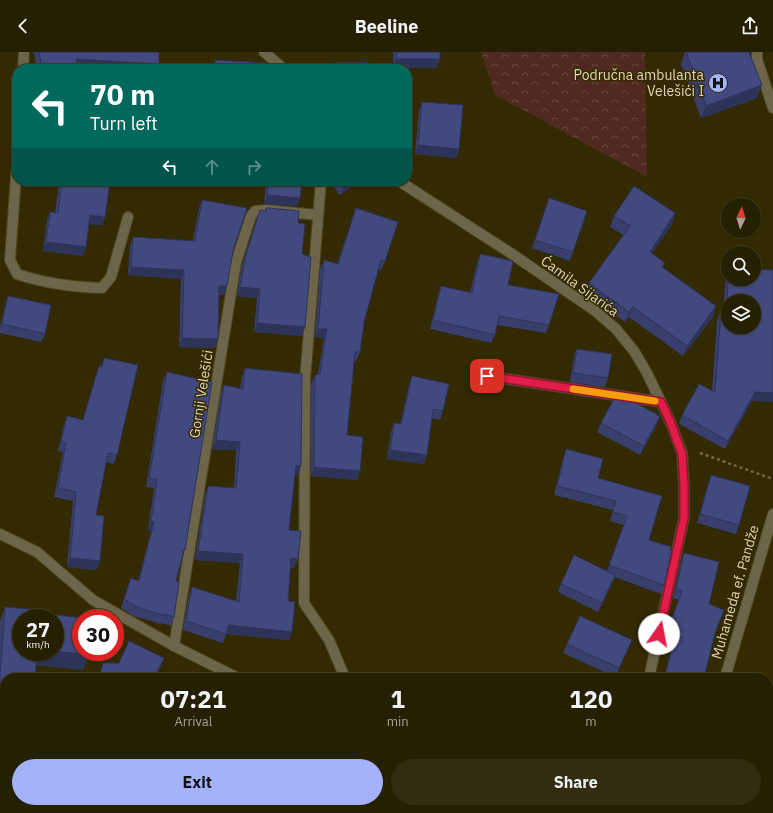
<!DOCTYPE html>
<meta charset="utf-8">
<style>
:root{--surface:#262002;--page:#322d11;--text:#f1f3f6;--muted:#a4a399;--line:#423e24;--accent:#a4b2fc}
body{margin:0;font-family:"IBM Plex Sans",sans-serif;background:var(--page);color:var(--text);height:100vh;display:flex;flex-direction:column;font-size:15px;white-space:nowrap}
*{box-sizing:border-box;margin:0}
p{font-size:13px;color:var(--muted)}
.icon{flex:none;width:22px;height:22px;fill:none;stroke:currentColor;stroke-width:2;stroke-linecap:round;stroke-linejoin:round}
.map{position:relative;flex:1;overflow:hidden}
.details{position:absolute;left:0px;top:621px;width:773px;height:140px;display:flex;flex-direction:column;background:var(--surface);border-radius:16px 16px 0 0;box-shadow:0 1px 3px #0004,0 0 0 1px var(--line)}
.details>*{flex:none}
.guide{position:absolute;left:12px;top:12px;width:400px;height:122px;border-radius:16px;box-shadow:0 1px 3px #0004,0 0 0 1px var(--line);background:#00695c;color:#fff;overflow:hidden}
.needle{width:26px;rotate:4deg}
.tools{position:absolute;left:721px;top:146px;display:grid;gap:8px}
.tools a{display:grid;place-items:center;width:40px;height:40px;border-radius:50%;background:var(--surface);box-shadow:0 1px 3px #0004,0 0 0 1px var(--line);font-size:20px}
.speed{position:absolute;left:12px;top:557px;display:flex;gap:8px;font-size:20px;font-weight:700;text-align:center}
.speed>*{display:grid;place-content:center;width:52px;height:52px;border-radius:50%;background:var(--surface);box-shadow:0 1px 3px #0004,0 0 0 1px var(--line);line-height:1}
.speed small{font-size:10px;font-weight:400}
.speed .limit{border:6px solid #d22;background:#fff;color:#111}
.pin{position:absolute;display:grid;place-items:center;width:34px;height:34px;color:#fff;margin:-17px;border-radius:8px;box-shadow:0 2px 6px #0006}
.me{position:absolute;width:44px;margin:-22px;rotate:12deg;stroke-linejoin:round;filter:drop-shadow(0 0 3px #0008)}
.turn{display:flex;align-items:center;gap:14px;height:84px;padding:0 12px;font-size:18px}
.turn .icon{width:52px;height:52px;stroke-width:2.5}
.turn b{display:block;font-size:28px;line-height:34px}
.lanes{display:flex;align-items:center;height:38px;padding:0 12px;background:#0003;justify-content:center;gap:20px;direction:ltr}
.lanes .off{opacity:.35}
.eta{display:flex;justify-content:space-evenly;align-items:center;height:68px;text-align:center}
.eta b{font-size:24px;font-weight:800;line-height:28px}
.primary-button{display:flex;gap:8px;margin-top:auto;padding:8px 12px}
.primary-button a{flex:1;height:46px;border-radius:24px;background:var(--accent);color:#111;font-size:16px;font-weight:800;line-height:46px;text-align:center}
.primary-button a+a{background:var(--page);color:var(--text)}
header{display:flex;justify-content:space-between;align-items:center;height:52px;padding:0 12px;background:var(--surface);font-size:18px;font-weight:800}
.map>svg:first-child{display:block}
.forest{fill:url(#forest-crowns)}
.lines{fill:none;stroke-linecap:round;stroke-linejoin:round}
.minor-casing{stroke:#4f461e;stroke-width:12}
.path{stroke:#726943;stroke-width:2.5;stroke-dasharray:3 3;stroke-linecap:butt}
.minor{stroke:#6c654a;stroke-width:10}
.wall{fill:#383f6d}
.shaded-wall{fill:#2e3359}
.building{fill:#41497f;stroke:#2e3359;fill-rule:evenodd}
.route-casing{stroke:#92132f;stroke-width:10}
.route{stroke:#e11d48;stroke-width:7}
.slow{stroke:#f59e0b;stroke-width:7}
.labels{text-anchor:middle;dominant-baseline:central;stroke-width:3;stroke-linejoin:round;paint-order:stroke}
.poi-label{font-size:14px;fill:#e0d7b4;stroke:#332a02;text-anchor:end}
.street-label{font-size:14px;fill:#e0d7b4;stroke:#332a02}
</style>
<header><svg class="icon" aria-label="back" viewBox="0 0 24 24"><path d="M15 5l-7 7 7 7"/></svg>Beeline<svg class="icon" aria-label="share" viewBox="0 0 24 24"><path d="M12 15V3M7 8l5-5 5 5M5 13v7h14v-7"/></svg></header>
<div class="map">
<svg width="773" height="761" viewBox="0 0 773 761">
<defs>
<pattern id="forest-crowns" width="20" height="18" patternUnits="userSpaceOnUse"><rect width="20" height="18" fill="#502a20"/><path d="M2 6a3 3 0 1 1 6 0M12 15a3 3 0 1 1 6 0" fill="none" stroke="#69483e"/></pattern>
</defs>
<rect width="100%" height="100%" fill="#332a02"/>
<!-- forest -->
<path class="forest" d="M481 0H645L647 125 495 43Z"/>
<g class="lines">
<defs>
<g id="minor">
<path d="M264 0 284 17"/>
<path d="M757 0V7L773 56"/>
<path d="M23 17 24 0"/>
<path d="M17 110 10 208 17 222C43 231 74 235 102 236L111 225 128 165"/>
<path d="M321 129 305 328 304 551 329 588 345 626"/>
<path d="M399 129 512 202 594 258 616 277 634 299 647 321 670 369 682 401 684 432V466L649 626"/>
<path d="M487 324 661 350"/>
<path d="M0 482 37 500 93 548 174 594 238 626"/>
<path d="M174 594 236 210 251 164 255 159 266 158 318 163"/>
<path d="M725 626 773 462"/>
<path d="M768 659 773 640"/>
<path d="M346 761 347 756"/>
<path d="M618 761 619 756"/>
<path d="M704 761V756"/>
</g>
</defs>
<!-- minor casing -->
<use href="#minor" class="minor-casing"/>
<!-- path -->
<g class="path">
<path d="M700 401 773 427"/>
<path d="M747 761 750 756"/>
</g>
<!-- minor -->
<use href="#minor" class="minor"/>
</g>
<!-- wall -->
<g class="wall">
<path d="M32 0H159V12L157 17H96L77 16 78 17H37L34 1 33 2Z"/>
<path d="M393 0H440L437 16H393Z"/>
<path d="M685 0H749L757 46 701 66 681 12Z"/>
<path d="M215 8 266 17H212Z"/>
<path d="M422 50 459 97 456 106 415 102 419 59Z"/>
<path d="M39 129H110L105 165 102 173 89 172 86 195 83 204 43 199 47 169 50 160 55 161 59 132 39 131Z"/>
<path d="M266 129H302L300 146 297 154 264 152Z"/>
<path d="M329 129H359L340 143Z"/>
<path d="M202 148 233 199 224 243H219L215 296 179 295 181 227 128 223 130 194 133 185 193 189 199 156Z"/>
<path d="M546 155 587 159 570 209 532 196Z"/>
<path d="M266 156 298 171 302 202 305 275 302 284 254 280 257 246 237 244 242 212 257 167 265 159Z"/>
<path d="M356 156 385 209 381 218 378 217 364 270 360 300 356 309H354L347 383 360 419 357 428 311 424V332L315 323H317V322H318L324 286H315L320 217 324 208 337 212Z"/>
<path d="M675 161 672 172 652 201 663 216 713 265 683 304 629 265 625 270 585 241 589 231 623 183 610 175 614 164Z"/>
<path d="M480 202 508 233 559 242 546 281 497 273 495 283 491 291 430 277 438 243 441 234 470 241 477 211Z"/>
<path d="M728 218V227L752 349 725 397 679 372 682 363 712 339 717 268 721 259 723 261 726 224Z"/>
<path d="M8 244 45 282 41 290 0 281V275L5 253Z"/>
<path d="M577 297 608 326 605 335 570 330 574 305Z"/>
<path d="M104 306 117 403 114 412 106 410 96 463 100 509 96 518 67 515 73 449 54 445 63 400 58 399 64 373 67 364 83 368 96 323 99 314H101Z"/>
<path d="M245 316 301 414 298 423H295L289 478 298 507 294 516 290 515 288 549 292 580 289 588 226 582 223 591 183 578 189 543 192 535 236 549 240 511 195 508 205 443 208 434 234 436 236 398 212 397 221 342 224 333 240 337 242 325Z"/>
<path d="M167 320 182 505 176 529 174 565 171 574 162 571 161 572 134 564 121 556 131 526 138 529 151 479H148L154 436 146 435 163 329Z"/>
<path d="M412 324 443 359 440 368 432 366 424 412 387 407 391 380 394 371 400 372 409 333Z"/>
<path d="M601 371 657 373 640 403 597 380Z"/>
<path d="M566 397 598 426 649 488 670 498 664 533 661 542 615 525 612 532 598 560 558 540 561 532 607 519 624 473 610 469 613 458 554 443 563 406Z"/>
<path d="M711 423 739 473 736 482 697 471 708 432Z"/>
<path d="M684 501 709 552 714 583 704 626H664L674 584 666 581 679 548 673 546 681 510Z"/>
<path d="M5 555 40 561 83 618 36 613 0 674V569Z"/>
<path d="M632 588 628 597 615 625 563 601 567 592Z"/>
<path d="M631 756H668L667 761H647Z"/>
</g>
<!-- shaded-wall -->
<g class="shaded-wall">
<path d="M76 7 159 12 157 17H96L73 15Z"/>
<path d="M396 7H440L437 16H393Z"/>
<path d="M762 33 757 46 701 66 706 54Z"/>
<path d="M418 93 459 97 456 106 415 102Z"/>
<path d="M40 129H60L59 132 39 131Z"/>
<path d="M350 129H359L340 143 343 135Z"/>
<path d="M267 143 300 146 297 154 264 152Z"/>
<path d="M675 161 672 172 646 210 650 200Z"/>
<path d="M90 163 105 165 102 173 87 172Z"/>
<path d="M46 190 86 195 83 204 43 199Z"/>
<path d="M131 215 184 218 181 227 128 223Z"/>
<path d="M219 234H227L224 243 216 242Z"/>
<path d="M240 235 260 237 257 246 237 244Z"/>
<path d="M716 254 713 265 683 304 687 294Z"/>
<path d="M633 255 629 265 625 270 629 260Z"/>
<path d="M257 271 305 275 302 284 254 280Z"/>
<path d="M318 277H327L324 286H315Z"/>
<path d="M182 286 218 287 215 296 179 295Z"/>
<path d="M755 340 773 341V350L752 349 725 397 728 389Z"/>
<path d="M660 364 657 373 640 403 644 394Z"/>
<path d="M216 388 240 390 236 398 212 397Z"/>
<path d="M390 398 427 403 424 412 387 407Z"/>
<path d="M296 413 301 414 298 423 293 422Z"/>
<path d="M314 415 360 419 357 428 311 424Z"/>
<path d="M151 470H154L151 479H148Z"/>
<path d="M198 499 243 502 240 511 195 508Z"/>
<path d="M70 506 100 509 96 518 67 515Z"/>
<path d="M291 506 298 507 294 516 288 515Z"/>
<path d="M615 523 612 532 598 560 602 551Z"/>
<path d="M229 573 292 580 289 588 226 582Z"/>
<path d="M55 599 89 603 83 618 32 612 36 600H55Z"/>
<path d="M164 606 161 614 155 626H154Z"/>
<path d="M0 658 5 659V674H0Z"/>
</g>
<!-- building -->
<g class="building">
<path d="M39 0H159V12L76 7 78 17H42Z"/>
<rect x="396" y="0" width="44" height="7"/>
<path d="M686 0H749L762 33 706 54Z"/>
<path d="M215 8 267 11 266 17H215Z"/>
<path d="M368 10V17H335L334 11Z"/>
<path d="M422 50 463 53 459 97 418 93Z"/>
<path d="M62 129H110L105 165 90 163 86 195 46 190 50 160 58 161Z"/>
<path d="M268 129H302L300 146 267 143Z"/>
<path d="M339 129H350L343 135Z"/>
<path d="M634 134 675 161 650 200 665 211 662 215 716 254 687 294 633 255 629 260 589 231 630 174 614 164Z"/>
<path d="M549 146 587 159 573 200 535 188Z"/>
<path d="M202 148 247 156 233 199 227 234H219L218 287 182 286 184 218 131 215 133 185 195 189Z"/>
<path d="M266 156H269L299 159 298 171 305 172 302 202 311 205 305 275 257 271 260 237 240 235 246 203 260 158 266 159Z"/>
<path d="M356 156 398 170 385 209 381 208 364 270 360 300H355L347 383 363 385 360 419 314 415 315 323H317V322H320L327 277H318L324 208 338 212Z"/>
<path d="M480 202 513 209 508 233 559 242 549 273 499 264 495 283 433 268 441 234 472 241Z"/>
<path d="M754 217 773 218V341L755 340 728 389 682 363 699 332 715 340 721 259 726 263 728 227H754ZM728 249H754V275H728Z"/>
<path d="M8 244 51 253 45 282 2 272Z"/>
<path d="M577 297 612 302 608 326 573 321Z"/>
<path d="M104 306 138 313 117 403 108 401 96 463 104 464 100 509 70 506 76 440 58 436 66 391 61 390 67 364 83 368 99 314 102 315Z"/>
<path d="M245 316 302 322 301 414 296 413 289 478 301 479 298 507 291 506 288 549 295 550 292 580 229 573 226 582 186 569 192 535 239 550 243 502 198 499 208 434 236 436 240 390 216 388 224 333 243 337Z"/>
<path d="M167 320 212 330 185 498H184L176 529 179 530 174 565 165 562V564L137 555 124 547 131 526 139 529 154 470H151L157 427 149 426Z"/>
<path d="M412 324 449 332 443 359 433 357 427 403 390 398 394 371 401 372Z"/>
<path d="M617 341 660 364 644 394 601 371Z"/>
<path d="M566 397 603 407 598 426 662 444 649 488 671 495 670 498H672L664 533 609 513 627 464 613 460 616 449 557 434Z"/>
<path d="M711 423 750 434 739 473 700 462Z"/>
<path d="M684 501 719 510 709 552 724 558 715 581 704 626H665L677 575 670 572 682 539 676 537Z"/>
<path d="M574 503 615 523 602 551 561 532Z"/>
<path d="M5 555 40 558V561L82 566H81V600H89V603L55 599V566H21V600H37L35 626H5V659L0 658V623Z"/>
<path d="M580 564 632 588 619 616 567 592Z"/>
<path d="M129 589 164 606 154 626H99L103 611H119Z"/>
<path d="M603 619 611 626H597Z"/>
<path d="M0 743H5V756H118V761H0Z"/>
<path d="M283 756H315L320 761H281L280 760Z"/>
<path d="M363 756H437V761H357Z"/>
<path d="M548 757 599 760V761H548Z"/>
</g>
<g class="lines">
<defs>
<path id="route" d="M487 324 661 350 670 369 682 402 684 432V466L659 582"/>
</defs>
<!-- route casing -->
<use href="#route" class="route-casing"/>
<!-- route -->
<use href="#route" class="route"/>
<!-- slow -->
<path class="slow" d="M573 337 655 349"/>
</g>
<!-- icons -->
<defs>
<symbol id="hospital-disc" viewBox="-11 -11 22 22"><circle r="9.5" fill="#a4b2fc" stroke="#332a02"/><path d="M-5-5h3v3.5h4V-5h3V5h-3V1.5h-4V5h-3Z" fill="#111"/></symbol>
</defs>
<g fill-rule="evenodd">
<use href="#hospital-disc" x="707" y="20" width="22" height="22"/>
</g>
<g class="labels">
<!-- poi labels -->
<g class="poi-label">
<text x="704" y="23">Područna ambulanta<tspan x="704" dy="16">Velešići I</tspan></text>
</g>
<!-- street labels -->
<g class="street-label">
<text transform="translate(580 234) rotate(36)">Ćamila Sijarića</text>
<text transform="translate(201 342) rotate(-81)">Gornji Velešići</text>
<text transform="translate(735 540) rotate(-74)">Muhameda ef. Pandže</text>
</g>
</g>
</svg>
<div class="tools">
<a><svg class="needle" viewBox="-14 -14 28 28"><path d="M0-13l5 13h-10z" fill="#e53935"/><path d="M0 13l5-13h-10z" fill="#a4a399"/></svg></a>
<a><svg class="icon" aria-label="search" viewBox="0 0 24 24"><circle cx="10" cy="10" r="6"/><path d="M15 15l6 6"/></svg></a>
<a><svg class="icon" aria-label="layers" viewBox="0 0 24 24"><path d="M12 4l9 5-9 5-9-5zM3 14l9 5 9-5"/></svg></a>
</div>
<div class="speed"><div>27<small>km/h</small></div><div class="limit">30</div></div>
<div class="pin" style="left:487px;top:324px;background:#d93025"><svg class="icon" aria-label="arrive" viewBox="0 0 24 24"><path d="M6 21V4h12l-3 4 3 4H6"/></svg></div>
<svg class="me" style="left:659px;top:582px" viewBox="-20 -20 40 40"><circle r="19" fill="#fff"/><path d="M0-13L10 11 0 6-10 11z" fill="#e11d48"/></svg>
<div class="guide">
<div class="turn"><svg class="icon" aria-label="left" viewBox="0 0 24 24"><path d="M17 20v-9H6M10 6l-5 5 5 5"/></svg><div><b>70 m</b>Turn left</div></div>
<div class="lanes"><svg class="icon" aria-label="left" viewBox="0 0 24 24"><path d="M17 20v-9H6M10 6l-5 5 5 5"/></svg><svg class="icon off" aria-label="ahead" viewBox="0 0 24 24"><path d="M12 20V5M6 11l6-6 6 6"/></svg><svg class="icon off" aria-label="right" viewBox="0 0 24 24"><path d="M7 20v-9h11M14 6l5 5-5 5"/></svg></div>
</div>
<section class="details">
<div class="eta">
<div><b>07:21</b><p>Arrival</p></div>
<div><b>1</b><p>min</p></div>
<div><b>120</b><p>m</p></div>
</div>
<div class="primary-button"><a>Exit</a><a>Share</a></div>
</section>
</div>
